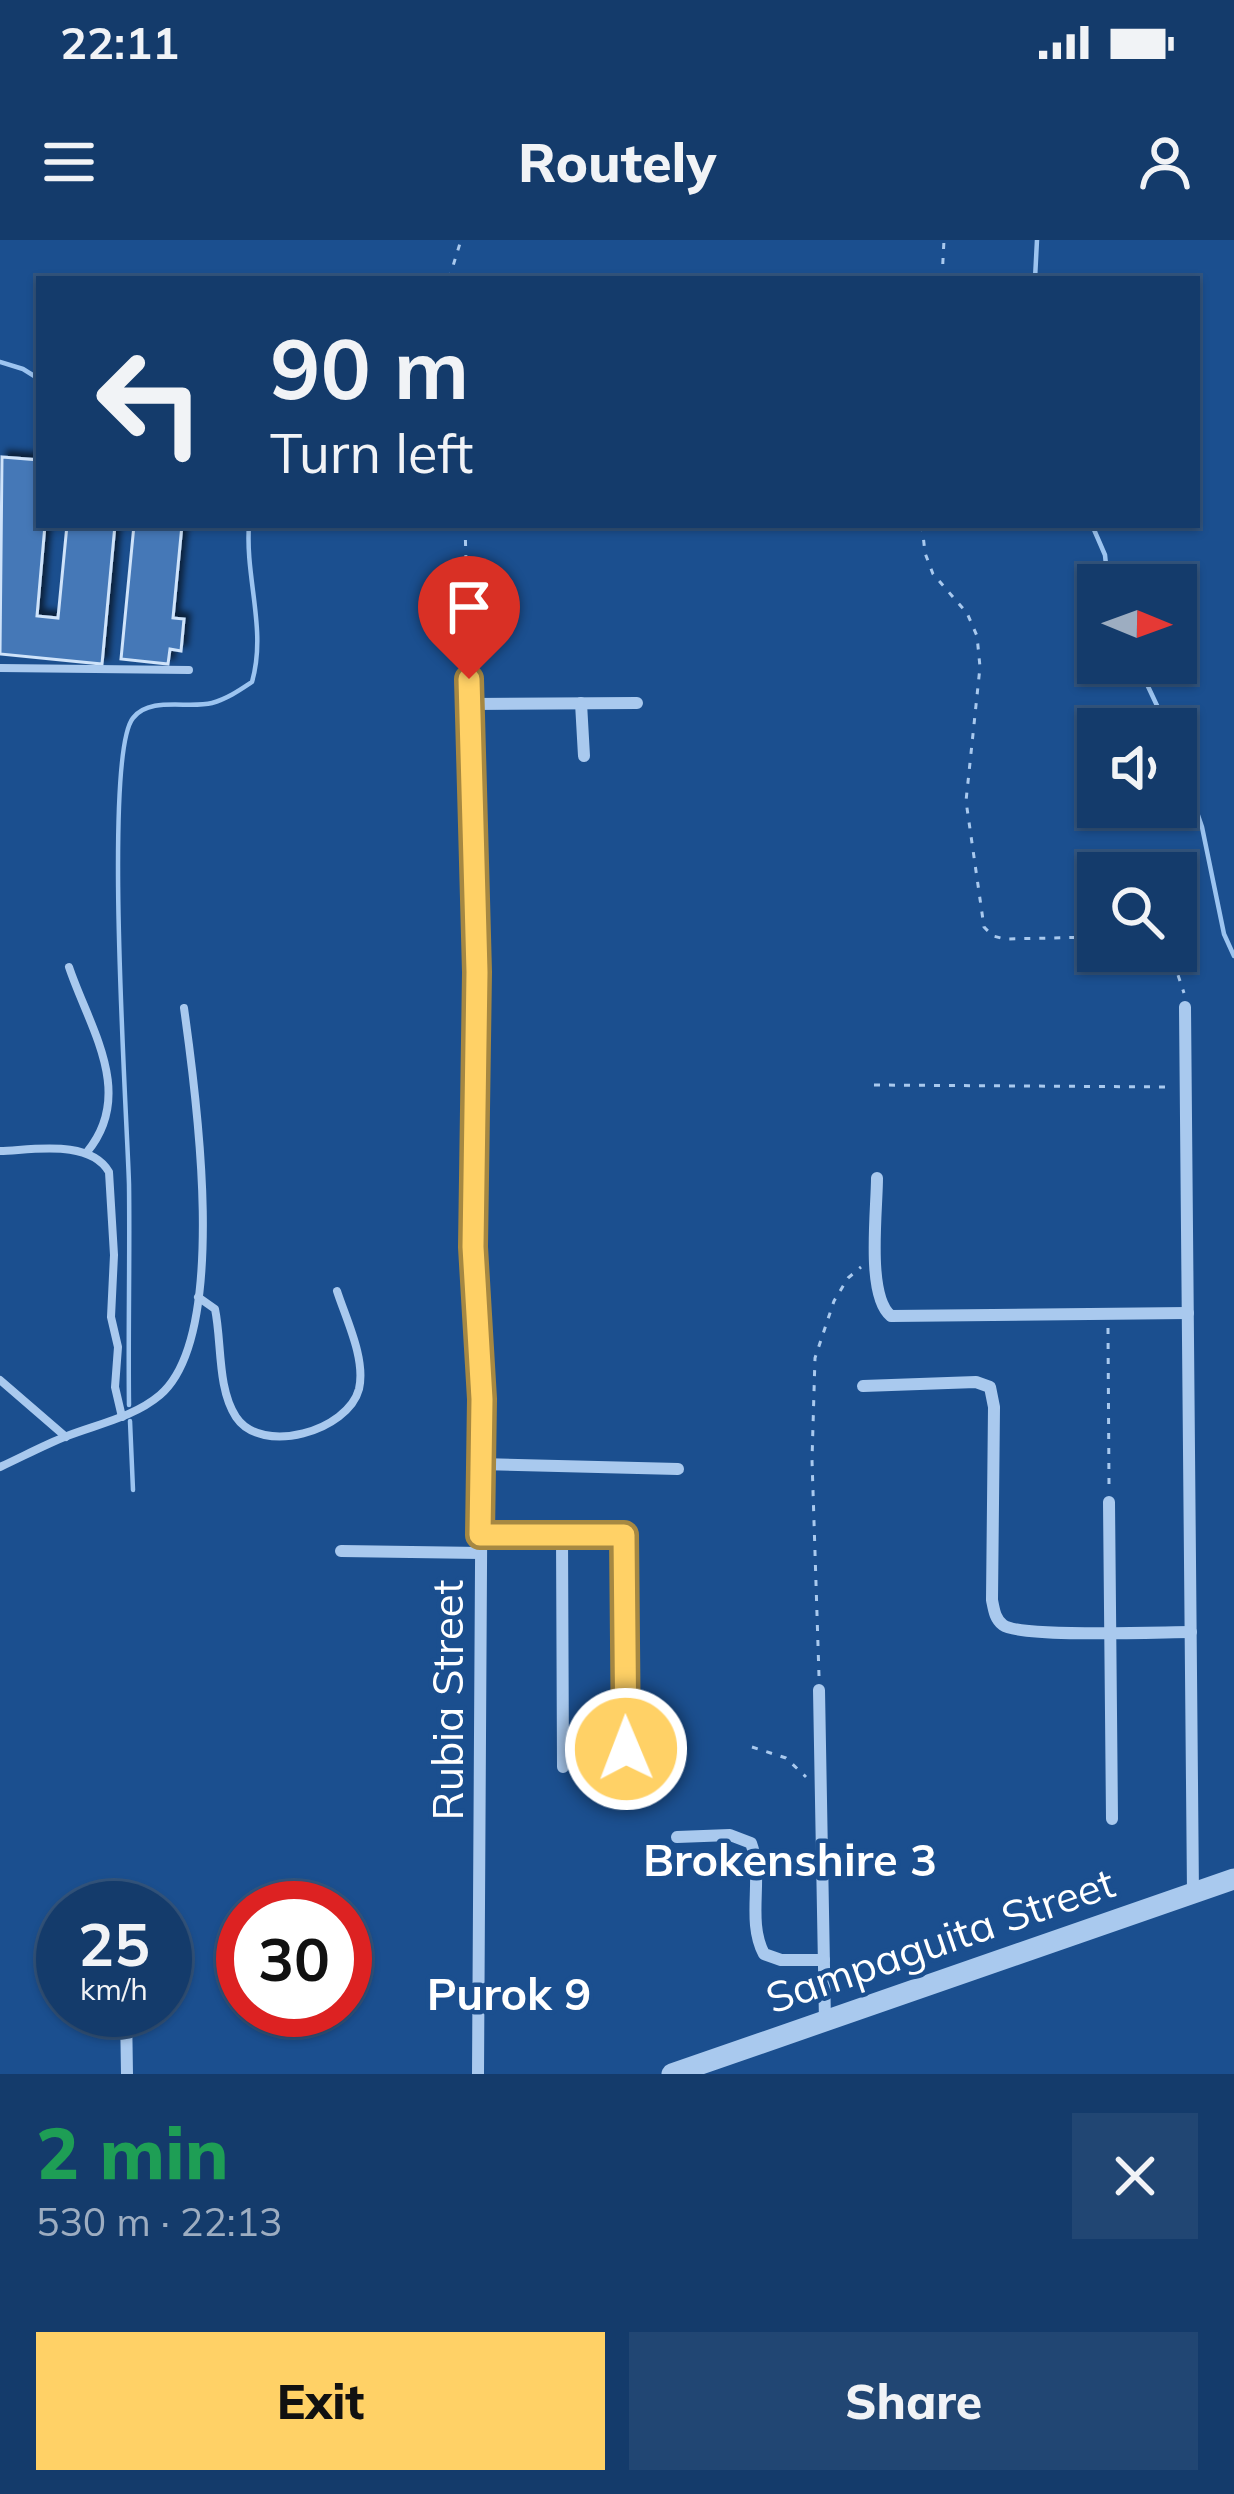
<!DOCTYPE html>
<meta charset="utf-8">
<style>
:root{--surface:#143b6b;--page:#214673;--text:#f1f3f6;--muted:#9dadc1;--line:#33557e;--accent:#ffd166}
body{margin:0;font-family:Mulish,sans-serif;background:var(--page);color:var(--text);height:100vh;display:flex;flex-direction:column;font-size:45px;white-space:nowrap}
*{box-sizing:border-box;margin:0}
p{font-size:39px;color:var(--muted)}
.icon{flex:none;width:66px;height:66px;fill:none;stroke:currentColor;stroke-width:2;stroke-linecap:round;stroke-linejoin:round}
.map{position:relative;height:1834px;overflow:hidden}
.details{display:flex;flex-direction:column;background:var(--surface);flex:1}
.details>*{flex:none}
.guide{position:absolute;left:36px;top:36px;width:1164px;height:252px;border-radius:0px;box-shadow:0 3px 9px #0004,0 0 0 3px var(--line);background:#143b6b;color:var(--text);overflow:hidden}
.needle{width:78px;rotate:91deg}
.buttons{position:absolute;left:1077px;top:324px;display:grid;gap:24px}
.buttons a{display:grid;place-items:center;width:120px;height:120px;border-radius:0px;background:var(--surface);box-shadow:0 3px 9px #0004,0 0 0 3px var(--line);font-size:60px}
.speed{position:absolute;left:36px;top:1641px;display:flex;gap:24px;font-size:60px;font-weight:700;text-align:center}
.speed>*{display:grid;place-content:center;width:156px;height:156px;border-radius:50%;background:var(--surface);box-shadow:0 3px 9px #0004,0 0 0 3px var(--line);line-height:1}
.speed small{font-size:30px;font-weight:400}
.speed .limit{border:18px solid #d22;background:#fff;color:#111}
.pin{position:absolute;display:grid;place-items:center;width:102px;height:102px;color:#fff;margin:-123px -51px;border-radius:50% 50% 50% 0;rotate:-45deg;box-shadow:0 0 12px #0007}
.pin .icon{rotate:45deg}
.me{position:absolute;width:132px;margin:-66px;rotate:359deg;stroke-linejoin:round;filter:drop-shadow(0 0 9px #0008)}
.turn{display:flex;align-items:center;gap:42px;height:252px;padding:0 36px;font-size:54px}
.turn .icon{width:156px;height:156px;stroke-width:2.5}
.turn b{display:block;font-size:84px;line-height:102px}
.round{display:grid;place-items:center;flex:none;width:126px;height:126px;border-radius:0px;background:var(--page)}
.overview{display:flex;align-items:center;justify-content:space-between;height:204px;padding:0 36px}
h1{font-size:72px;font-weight:800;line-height:90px;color:#1e9e55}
.button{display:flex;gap:24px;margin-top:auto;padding:24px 36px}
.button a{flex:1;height:138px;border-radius:0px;background:var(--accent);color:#111;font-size:48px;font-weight:800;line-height:138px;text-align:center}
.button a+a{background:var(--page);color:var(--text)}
.status{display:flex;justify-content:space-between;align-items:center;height:84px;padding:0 60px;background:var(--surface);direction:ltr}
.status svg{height:33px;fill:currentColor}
header{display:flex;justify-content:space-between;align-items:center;height:156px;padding:0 36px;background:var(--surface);font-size:54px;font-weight:800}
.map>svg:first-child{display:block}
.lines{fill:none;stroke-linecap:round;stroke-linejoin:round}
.stream{stroke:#9cc4f0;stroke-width:4.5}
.building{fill:#4478b7;stroke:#cfe3fa;stroke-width:3;filter:url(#shadow)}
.path{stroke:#a9c9ee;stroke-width:3;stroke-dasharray:6 9;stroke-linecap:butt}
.service{stroke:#a9c9ee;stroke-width:8}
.minor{stroke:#a9c9ee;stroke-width:12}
.tertiary{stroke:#a9c9ee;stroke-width:21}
.route-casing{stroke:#a68842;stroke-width:30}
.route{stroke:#ffd166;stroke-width:21}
.labels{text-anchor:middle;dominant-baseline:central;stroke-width:9;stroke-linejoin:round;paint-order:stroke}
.street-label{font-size:42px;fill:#fff;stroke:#1b4f8f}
.neighbourhood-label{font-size:45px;font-weight:bold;fill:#fff;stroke:#1b4f8f}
</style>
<div class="status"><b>22:11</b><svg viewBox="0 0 49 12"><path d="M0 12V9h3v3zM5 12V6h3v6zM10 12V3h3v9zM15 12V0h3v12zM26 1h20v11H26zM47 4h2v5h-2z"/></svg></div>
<header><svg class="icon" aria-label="menu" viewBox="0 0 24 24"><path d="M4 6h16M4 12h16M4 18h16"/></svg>Routely<svg class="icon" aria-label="person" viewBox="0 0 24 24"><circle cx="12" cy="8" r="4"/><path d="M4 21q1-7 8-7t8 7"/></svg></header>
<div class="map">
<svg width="1234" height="1834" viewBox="0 0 1234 1834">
<defs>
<filter id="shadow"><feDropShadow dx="5.5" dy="-5.5" stdDeviation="3" flood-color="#0009"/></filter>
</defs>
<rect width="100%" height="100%" fill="#1b4f8f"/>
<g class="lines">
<!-- stream -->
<g class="stream">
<path d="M1035 39 1037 0"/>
<path d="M0 122 23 129 39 139"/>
<path d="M1092 285 1105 315 1108 345"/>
<path d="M1137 423 1168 489"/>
<path d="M1176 511 1202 587 1224 694 1234 716"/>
<path d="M129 1165C128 1092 130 1018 129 944 127 875 103 515 133 478 150 456 188 469 212 463 227 459 240 450 252 442 267 390 245 338 249 285"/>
<path d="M130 1181 133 1250"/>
</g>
</g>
<!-- building -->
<g class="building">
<path d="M2 217 39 220V285H45L37 376 58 378 67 285H115L102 424 0 414Z"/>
<path d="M134 285H182L173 378 184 379 181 411 170 409 168 424 121 419Z"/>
</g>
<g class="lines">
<!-- path -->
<g class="path">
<path d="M449 39 461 0"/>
<path d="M942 39 944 0"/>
<path d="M465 285 469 427"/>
<path d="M922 285 925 313 933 334 967 373 977 396 980 427 966 561 984 687 993 696 1005 699 1098 697"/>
<path d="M1161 711 1176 729 1184 753"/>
<path d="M874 845 1172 847"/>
<path d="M1108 1088 1109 1246"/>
<path d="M819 1436 812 1220 815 1118 834 1061 848 1038 861 1027"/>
<path d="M752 1507 786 1518 806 1537"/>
</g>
<!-- service -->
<g class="service">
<path d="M0 428 189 430"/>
<path d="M69 727C89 787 136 853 87 912"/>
<path d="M0 911C33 910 90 899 109 932L114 1015 111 1077 118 1107 115 1147 122 1177"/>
<path d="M198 1057 215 1069C222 1102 217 1148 236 1177 262 1216 348 1191 359 1149 366 1119 346 1079 337 1051"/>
<path d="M0 1140 66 1197"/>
<path d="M0 1227C22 1217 44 1205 67 1196 98 1184 134 1177 160 1155 230 1095 196 853 184 768"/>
</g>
<!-- minor -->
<g class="minor">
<path d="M469 439 478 833 473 1007 482 1159 478 1834"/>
<path d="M581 463 584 516"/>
<path d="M470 464 637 463"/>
<path d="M1185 767 1193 1654"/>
<path d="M877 938C877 971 866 1056 891 1076L1188 1073"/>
<path d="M863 1146 976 1142 990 1147 994 1167 992 1360C994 1370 995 1379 1003 1385 1020 1398 1161 1392 1191 1392"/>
<path d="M481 1224 678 1229"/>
<path d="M1109 1262 1112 1579"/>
<path d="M480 1295H624L626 1509"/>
<path d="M562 1295 563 1527"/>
<path d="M341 1311 481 1313"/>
<path d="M819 1450 825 1782"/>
<path d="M677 1597 730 1595 751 1603C764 1638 746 1680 764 1714L781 1720H824"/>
<path d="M126 1770 127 1834"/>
</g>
<!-- tertiary -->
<path class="tertiary" d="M672 1834 1234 1639"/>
</g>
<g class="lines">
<defs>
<path id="route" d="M469 439 477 732 473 1007 482 1159 480 1295H624L626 1509"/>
</defs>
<!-- route casing -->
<use href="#route" class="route-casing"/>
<!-- route -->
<use href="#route" class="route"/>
</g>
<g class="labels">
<!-- street labels -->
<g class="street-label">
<text transform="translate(447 1460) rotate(-90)">Rubia Street</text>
<text transform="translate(940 1700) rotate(-19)">Sampaguita Street</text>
</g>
<!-- neighbourhood labels -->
<g class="neighbourhood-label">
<text x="790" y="1619">Brokenshire 3</text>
<text x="509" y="1753">Purok 9</text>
</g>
</g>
</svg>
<div class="buttons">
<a><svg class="needle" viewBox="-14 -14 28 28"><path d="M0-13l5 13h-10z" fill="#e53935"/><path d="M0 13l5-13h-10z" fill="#9dadc1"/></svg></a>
<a><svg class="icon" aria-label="sound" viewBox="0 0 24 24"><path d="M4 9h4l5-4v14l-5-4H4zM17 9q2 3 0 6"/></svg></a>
<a><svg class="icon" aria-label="search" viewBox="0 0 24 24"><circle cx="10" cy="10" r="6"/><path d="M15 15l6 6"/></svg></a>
</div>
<div class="speed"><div>25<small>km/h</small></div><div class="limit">30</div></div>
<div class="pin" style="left:469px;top:439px;background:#d93025"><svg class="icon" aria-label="arrive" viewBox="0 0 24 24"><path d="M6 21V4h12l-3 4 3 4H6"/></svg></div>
<svg class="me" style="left:626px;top:1509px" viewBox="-20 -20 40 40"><circle r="17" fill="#ffd166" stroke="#fff" stroke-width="3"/><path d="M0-11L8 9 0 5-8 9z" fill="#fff"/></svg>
<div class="guide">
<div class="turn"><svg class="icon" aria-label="left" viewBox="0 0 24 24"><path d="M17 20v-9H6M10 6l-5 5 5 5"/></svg><div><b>90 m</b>Turn left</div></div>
</div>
</div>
<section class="details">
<div class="overview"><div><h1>2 min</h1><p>530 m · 22:13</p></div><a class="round"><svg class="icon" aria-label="close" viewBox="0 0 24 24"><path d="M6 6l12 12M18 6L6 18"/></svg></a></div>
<div class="button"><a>Exit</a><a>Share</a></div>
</section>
